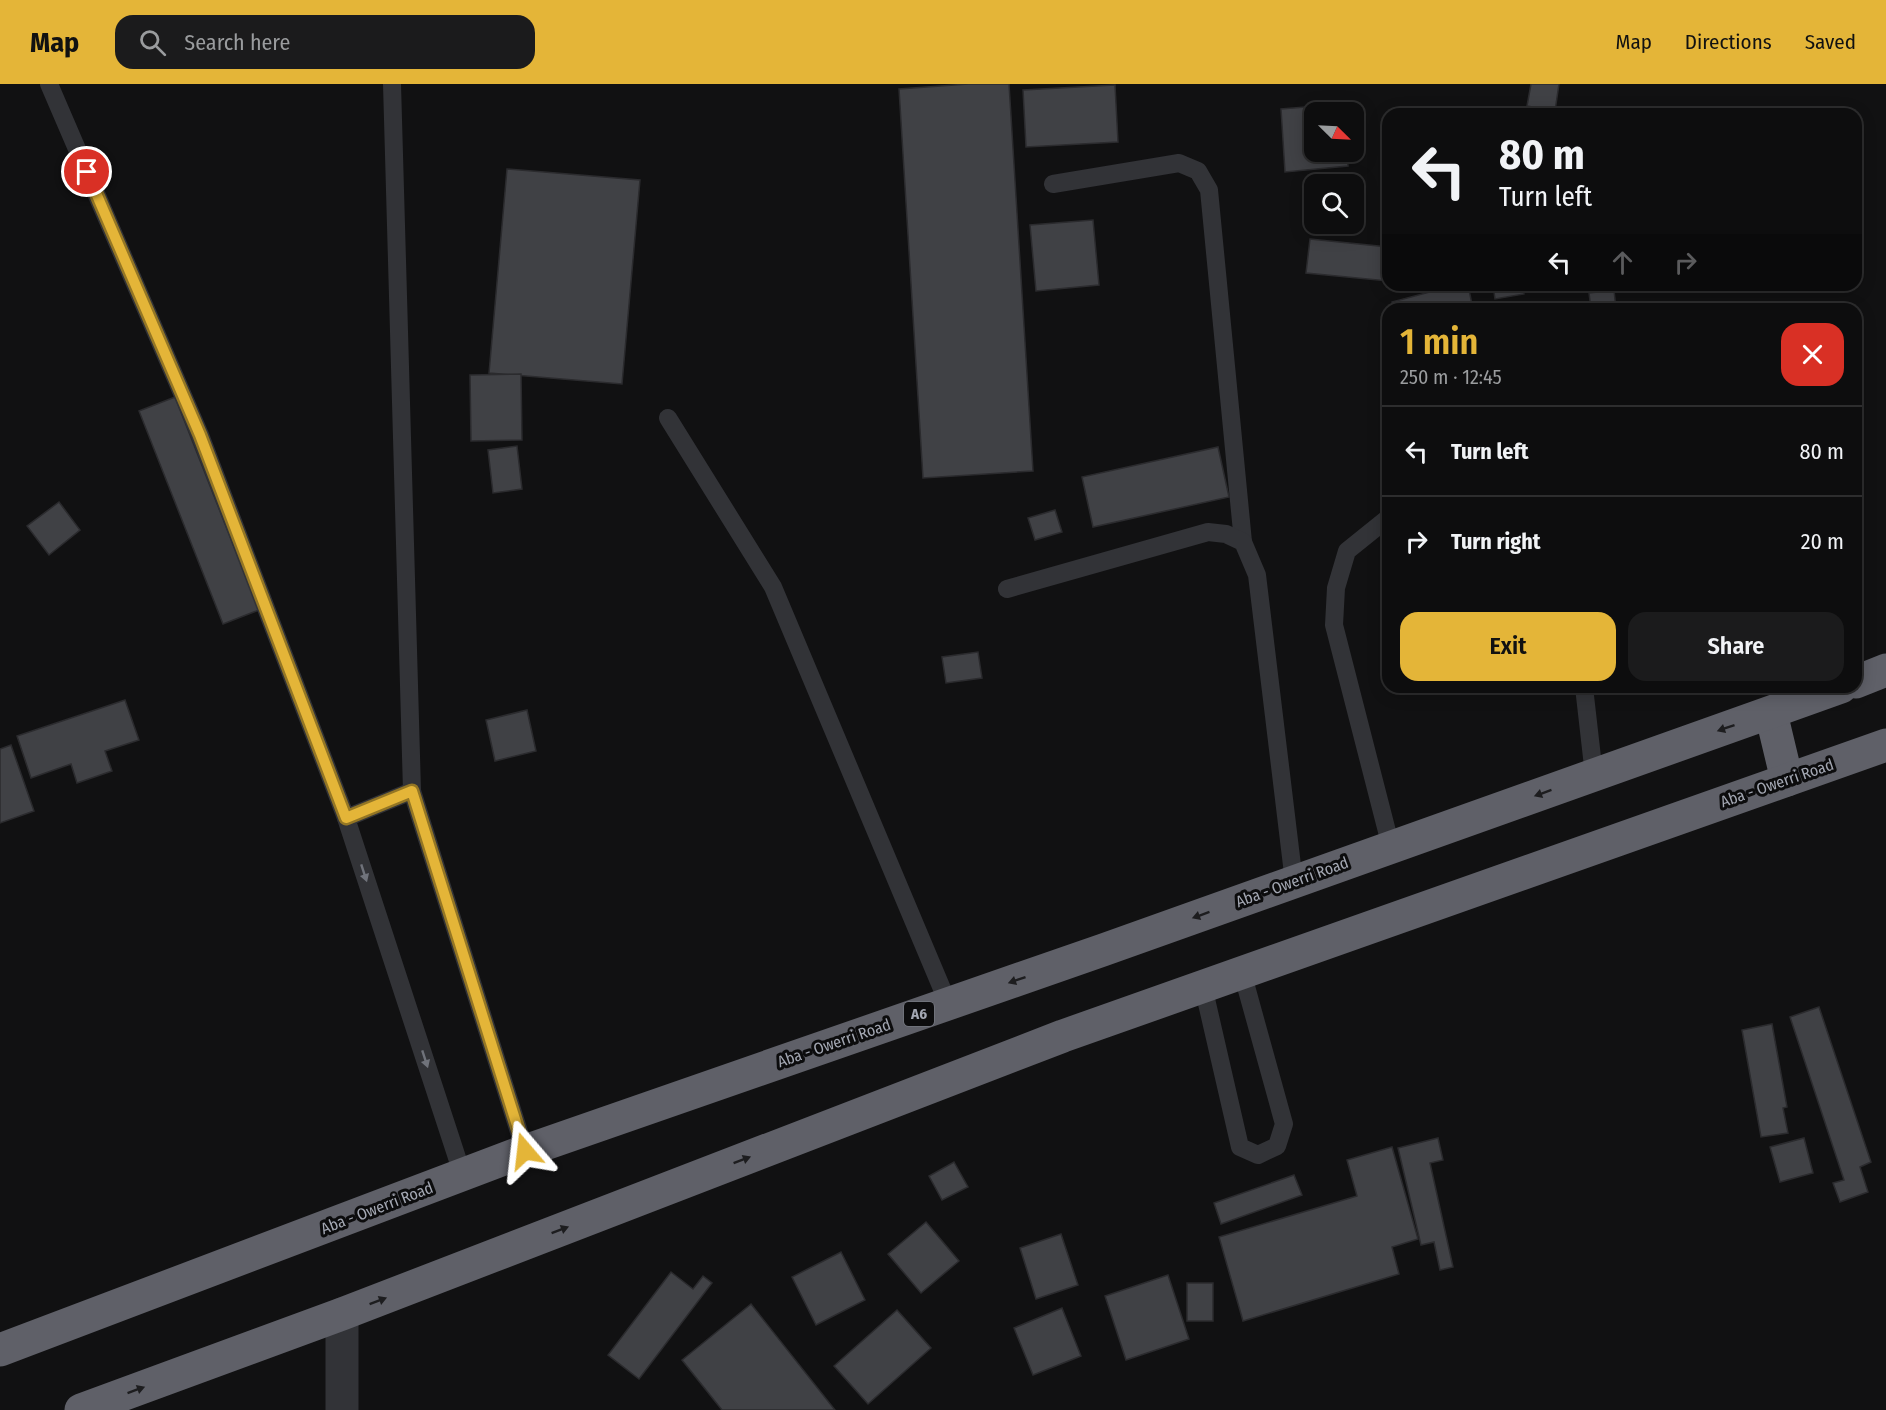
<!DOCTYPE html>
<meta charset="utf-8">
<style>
:root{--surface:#0d0d0e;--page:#1b1b1c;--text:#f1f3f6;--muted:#9a9c9e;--line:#2d2d2e;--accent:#e4b538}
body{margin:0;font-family:"Fira Sans Condensed",sans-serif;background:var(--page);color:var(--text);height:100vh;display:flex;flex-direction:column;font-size:22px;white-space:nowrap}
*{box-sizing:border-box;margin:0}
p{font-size:20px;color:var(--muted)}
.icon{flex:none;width:33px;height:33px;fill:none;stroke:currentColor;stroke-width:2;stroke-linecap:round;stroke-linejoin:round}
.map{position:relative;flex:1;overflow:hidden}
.panel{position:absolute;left:1382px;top:219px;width:480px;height:390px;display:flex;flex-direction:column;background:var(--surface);border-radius:18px;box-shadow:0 3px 15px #0003,0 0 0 2px var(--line)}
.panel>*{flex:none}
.banner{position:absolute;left:1382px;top:24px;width:480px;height:183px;border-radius:18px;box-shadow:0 3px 15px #0003,0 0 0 2px var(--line);background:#0d0d0e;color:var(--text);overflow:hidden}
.needle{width:39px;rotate:114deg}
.buttons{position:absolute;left:1304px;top:18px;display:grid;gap:12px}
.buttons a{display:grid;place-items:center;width:60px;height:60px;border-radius:12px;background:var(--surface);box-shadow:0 3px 15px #0003,0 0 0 2px var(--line);font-size:30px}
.pin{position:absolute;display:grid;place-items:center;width:51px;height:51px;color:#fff;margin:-26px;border:3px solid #fff;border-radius:50%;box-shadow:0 2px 6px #0007}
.me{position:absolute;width:66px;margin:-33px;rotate:343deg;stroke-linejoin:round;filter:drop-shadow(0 0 4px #0008)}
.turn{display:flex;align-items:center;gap:21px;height:126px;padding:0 18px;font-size:27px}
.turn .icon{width:78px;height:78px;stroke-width:2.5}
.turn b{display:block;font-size:42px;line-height:51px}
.lanes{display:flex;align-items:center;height:57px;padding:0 18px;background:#0003;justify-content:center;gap:30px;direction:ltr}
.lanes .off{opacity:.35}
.round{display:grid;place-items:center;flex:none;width:63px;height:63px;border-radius:18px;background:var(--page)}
.headline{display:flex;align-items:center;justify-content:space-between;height:102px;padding:0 18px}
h1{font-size:36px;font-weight:600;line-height:45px;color:var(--accent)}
.button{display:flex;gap:12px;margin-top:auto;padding:12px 18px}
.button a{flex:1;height:69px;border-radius:18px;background:var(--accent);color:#111;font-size:24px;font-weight:600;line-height:69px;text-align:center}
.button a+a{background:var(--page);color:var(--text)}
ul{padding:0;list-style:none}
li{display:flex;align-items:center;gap:18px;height:90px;padding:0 18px;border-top:2px solid var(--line)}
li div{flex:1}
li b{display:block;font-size:22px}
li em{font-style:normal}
header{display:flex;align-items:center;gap:36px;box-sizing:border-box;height:84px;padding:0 30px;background:var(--accent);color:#111}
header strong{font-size:28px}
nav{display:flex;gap:33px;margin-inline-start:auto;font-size:21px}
.search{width:420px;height:54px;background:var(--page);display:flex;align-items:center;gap:15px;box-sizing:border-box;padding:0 21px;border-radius:18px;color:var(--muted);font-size:22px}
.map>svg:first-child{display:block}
.building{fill:#404145;stroke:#2b2b2e;stroke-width:1.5}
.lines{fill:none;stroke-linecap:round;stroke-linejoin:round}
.lane{stroke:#323337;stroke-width:18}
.street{stroke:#323337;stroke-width:33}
.highway{stroke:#5f6068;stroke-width:33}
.oneway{fill:#1d1d1f}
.oneway2{fill:#70737b}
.route-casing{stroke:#947624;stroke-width:15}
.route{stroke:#e4b538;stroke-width:10}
.labels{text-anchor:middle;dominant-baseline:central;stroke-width:6;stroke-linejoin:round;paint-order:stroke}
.shield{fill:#0c0c0d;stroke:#767880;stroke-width:1.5}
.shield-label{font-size:15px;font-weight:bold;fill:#a3a7b2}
.street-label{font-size:16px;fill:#a3a7b2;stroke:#0c0c0d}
</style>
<header>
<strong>Map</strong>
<div class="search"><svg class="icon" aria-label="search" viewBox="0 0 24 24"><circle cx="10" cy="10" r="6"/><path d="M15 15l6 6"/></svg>Search here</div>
<nav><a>Map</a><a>Directions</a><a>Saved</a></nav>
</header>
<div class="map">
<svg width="1886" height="1326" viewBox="0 0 1886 1326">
<rect width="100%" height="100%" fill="#111112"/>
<!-- building -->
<g class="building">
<path d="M1009 0 1033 387 923 394 899 5 968 0Z"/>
<path d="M1531 0H1559L1555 27 1527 22Z"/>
<path d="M1115 1 1118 58 1026 63 1023 6Z"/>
<path d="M1343 20 1344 28H1314V68H1347L1348 82 1285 88 1281 25Z"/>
<path d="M507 85 640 96 622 300 489 289Z"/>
<path d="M1093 136 1099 201 1036 207 1030 141Z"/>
<path d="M1310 155 1388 163V197L1306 189Z"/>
<path d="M1456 201H1468L1473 225H1393L1392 218Z"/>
<path d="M1493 201H1522L1524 210 1495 215Z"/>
<path d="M1614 206 1616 225H1591L1589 209Z"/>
<path d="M521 290 522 356 471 357 470 291Z"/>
<path d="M1388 300V324L1382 301Z"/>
<path d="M175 313 259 526 223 540 139 327Z"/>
<path d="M517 362 522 405 493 409 488 366Z"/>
<path d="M1218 363 1229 413 1093 443 1082 393Z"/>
<path d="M59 418 80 446 49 471 27 442Z"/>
<path d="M1055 426 1062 448 1035 456 1028 434Z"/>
<path d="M978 568 982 594 946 599 942 573Z"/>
<path d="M125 616 139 656 105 667 112 687 77 699 71 680 31 694 17 652Z"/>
<path d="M527 626 536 667 495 677 486 636Z"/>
<path d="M11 661 34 727 0 739V665Z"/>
<path d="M1819 923 1871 1078 1860 1083 1868 1108 1840 1118 1833 1099 1844 1096 1790 933Z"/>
<path d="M1772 940 1787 1023 1783 1024 1788 1049 1761 1053 1742 946Z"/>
<path d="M1438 1054 1443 1076 1430 1079 1453 1183 1440 1186 1434 1158 1421 1161 1398 1064Z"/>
<path d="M1804 1054 1813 1089 1780 1098 1770 1063Z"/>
<path d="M1392 1063 1418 1155 1392 1163 1399 1190 1243 1237 1219 1153 1357 1112 1347 1076Z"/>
<path d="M954 1078 968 1103 942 1116 929 1092Z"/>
<path d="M1294 1091 1302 1111 1221 1140 1214 1119Z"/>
<path d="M926 1138 959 1177 921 1209 888 1170Z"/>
<path d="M1061 1150 1078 1201 1036 1215 1020 1164Z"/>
<path d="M841 1168 865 1216 816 1241 792 1193Z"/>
<path d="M671 1188 693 1205 703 1192 712 1199 639 1295 608 1271Z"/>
<path d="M1168 1191 1189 1255 1126 1276 1105 1212Z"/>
<rect x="1187" y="1199" width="26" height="38"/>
<path d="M751 1220 835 1326H722L682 1276Z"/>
<path d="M1062 1224 1081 1272 1033 1291 1014 1244Z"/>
<path d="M897 1226 931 1264 868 1320 834 1282Z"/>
</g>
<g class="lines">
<!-- lane -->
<g class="lane">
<path d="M49 0 200 351 346 734 463 1092"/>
<path d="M392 0 412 707 525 1067"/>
<path d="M1053 100 1179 79 1198 87 1209 106 1243 458"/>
<path d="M668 334 773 503 948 919"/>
<path d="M1388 434 1347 467 1336 504 1334 541 1391 763"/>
<path d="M1007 505 1208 448 1226 450 1243 458 1257 491 1294 798"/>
<path d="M1584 603 1594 691"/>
<path d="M346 734 412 707"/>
<path d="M1203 902 1240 1063 1258 1071 1277 1062 1284 1040 1242 888"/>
</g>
<!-- street -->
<path class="street" d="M342 1326V1230"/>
<!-- highway -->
<g class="highway">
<path d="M1856 598 1886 586"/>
<path d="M1771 629 1787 696"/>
<path d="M0 1266 525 1067 1103 866 1841 603"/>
<path d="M81 1326 342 1230 1063 952 1886 661"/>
</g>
</g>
<!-- one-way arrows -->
<defs><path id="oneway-solid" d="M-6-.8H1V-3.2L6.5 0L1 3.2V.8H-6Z" transform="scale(1.5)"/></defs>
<g class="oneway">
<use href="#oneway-solid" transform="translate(1726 644) rotate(161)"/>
<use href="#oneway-solid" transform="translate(1543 709) rotate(160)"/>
<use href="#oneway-solid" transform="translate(1201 831) rotate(160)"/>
<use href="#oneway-solid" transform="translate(1017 896) rotate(161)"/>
<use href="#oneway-solid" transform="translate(742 1076) rotate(-21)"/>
<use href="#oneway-solid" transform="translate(560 1146) rotate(-21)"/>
<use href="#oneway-solid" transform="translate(378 1217) rotate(-21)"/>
<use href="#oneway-solid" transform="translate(136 1306) rotate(-20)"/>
</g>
<g class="oneway2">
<use href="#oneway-solid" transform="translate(364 789) rotate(72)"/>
<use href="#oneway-solid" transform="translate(425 975) rotate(72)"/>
</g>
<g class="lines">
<defs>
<path id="route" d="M87 88 200 351 346 734 412 707 525 1067"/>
</defs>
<!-- route casing -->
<use href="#route" class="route-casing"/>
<!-- route -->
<use href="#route" class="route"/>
</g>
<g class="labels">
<!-- shield labels -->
<rect class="shield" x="904" y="918" width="30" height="24" rx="4.5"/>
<g class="shield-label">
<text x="919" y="930">A6</text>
</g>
<!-- street labels -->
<g class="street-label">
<text transform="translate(1777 699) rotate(-19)">Aba - Owerri Road</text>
<text transform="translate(1292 798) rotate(-20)">Aba - Owerri Road</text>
<text transform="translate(834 959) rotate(-19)">Aba - Owerri Road</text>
<text transform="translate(377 1124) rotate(-21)">Aba - Owerri Road</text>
</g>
</g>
</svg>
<div class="buttons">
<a><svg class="needle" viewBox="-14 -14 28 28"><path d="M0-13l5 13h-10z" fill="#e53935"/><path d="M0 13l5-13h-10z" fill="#9a9c9e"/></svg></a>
<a><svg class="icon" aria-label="search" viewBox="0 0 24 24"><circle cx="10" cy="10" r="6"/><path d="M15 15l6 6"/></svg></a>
</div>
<div class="pin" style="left:87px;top:88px;background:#d93025"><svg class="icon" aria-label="arrive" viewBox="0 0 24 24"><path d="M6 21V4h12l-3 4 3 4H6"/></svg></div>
<svg class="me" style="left:525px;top:1067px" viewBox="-20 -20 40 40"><path d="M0-17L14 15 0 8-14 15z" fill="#e4b538" stroke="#fff" stroke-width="4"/></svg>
<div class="banner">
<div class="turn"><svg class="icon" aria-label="left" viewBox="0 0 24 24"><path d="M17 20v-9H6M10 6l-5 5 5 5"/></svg><div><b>80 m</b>Turn left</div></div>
<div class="lanes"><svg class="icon" aria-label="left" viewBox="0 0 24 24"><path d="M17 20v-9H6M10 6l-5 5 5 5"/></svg><svg class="icon off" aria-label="ahead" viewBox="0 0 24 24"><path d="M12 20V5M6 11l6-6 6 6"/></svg><svg class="icon off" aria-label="right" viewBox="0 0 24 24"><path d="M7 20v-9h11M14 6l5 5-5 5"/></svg></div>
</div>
<section class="panel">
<div class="headline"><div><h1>1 min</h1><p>250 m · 12:45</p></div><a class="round" style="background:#d93025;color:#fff"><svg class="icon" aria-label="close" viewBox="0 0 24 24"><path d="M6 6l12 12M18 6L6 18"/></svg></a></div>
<ul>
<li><svg class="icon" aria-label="left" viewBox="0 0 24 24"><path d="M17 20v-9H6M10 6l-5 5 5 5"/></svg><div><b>Turn left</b></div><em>80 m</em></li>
<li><svg class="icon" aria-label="right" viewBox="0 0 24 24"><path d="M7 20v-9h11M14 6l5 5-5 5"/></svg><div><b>Turn right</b></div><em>20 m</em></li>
</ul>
<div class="button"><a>Exit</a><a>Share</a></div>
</section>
</div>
